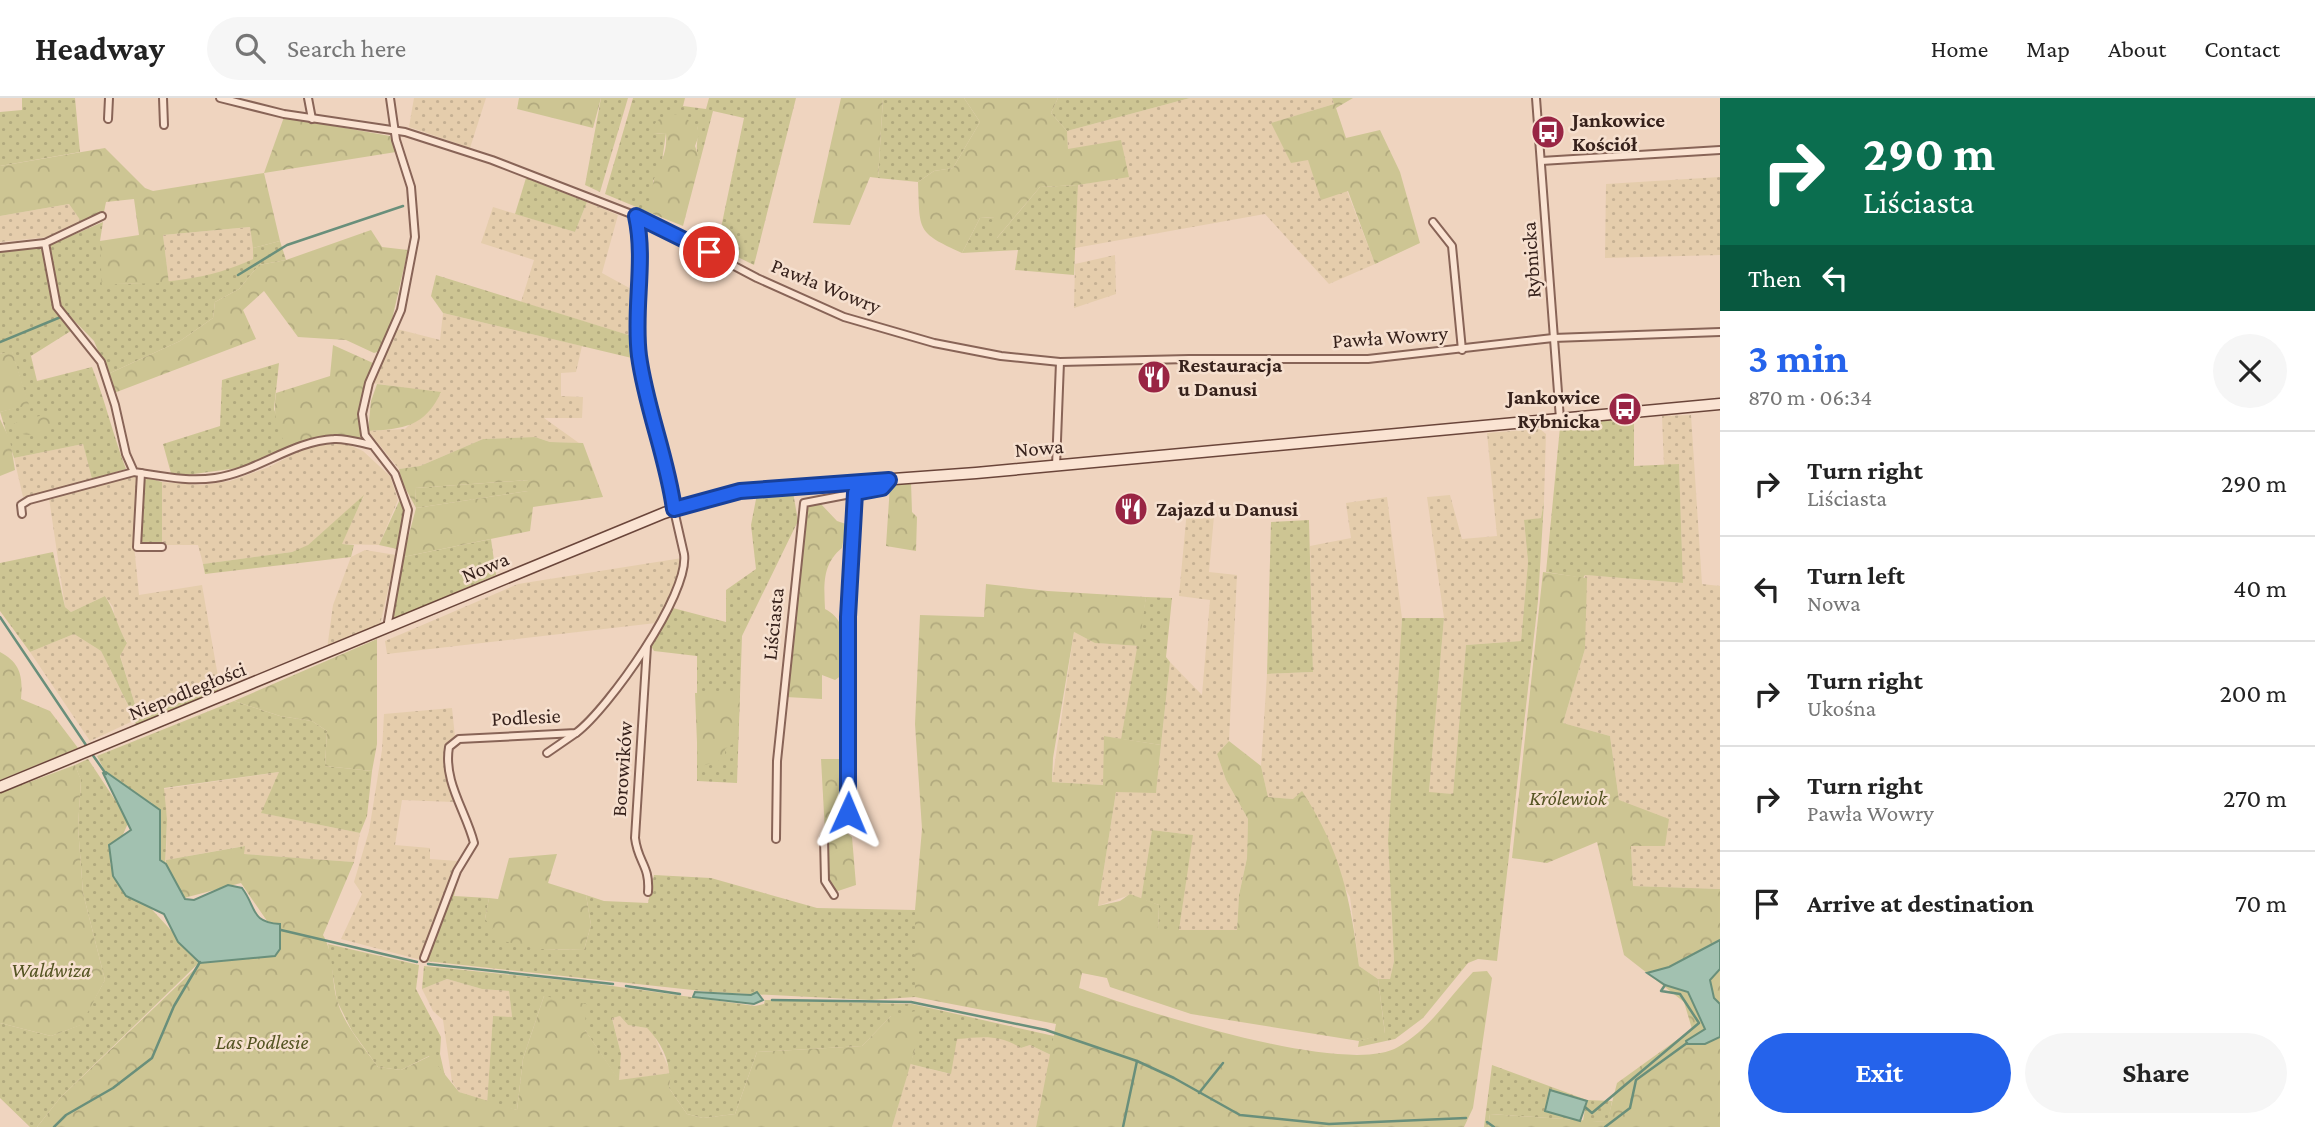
<!DOCTYPE html>
<meta charset="utf-8">
<style>
:root{--surface:#fff;--page:#f6f6f6;--text:#222;--muted:#767676;--line:#e0e0e0;--accent:#2563eb}
body{margin:0;font-family:"Crimson Pro",serif;background:var(--page);color:var(--text);height:100vh;display:flex;flex-direction:column;font-size:26px;white-space:nowrap}
*{box-sizing:border-box;margin:0}
p{font-size:23px;color:var(--muted)}
.icon{flex:none;width:38px;height:38px;fill:none;stroke:currentColor;stroke-width:2;stroke-linecap:round;stroke-linejoin:round}
.map{position:relative;flex:1;overflow:hidden}
.details{display:flex;flex-direction:column;background:var(--surface);width:595px}
.details>*{flex:none}
.top-card{background:#0b6e4f;color:#fff;overflow:hidden}
.pin{position:absolute;display:grid;place-items:center;width:60px;height:60px;color:#fff;margin:-30px;border:4px solid #fff;border-radius:50%;box-shadow:0 2px 7px #0007}
.me{position:absolute;width:77px;margin:-38px;rotate:1deg;stroke-linejoin:round;filter:drop-shadow(0 0 5px #0008)}
.turn{display:flex;align-items:center;gap:24px;height:147px;padding:0 28px;font-size:32px}
.turn .icon{width:91px;height:91px;stroke-width:2.5}
.turn b{display:block;font-size:49px;line-height:60px}
.then{display:flex;align-items:center;height:66px;padding:0 28px;background:#0003;gap:14px;font-size:26px}
.round{display:grid;place-items:center;flex:none;width:74px;height:74px;border-radius:37px;background:var(--page)}
.overview{display:flex;align-items:center;justify-content:space-between;height:119px;padding:0 28px}
h1{font-size:42px;font-weight:700;line-height:52px;color:var(--accent)}
.cta{display:flex;gap:14px;margin-top:auto;padding:14px 28px}
.cta a{flex:1;height:80px;border-radius:42px;background:var(--accent);color:#fff;font-size:28px;font-weight:700;line-height:80px;text-align:center}
.cta a+a{background:var(--page);color:var(--text)}
ul{padding:0;list-style:none}
li{display:flex;align-items:center;gap:21px;height:105px;padding:0 28px;border-top:2px solid var(--line)}
li div{flex:1}
li b{display:block;font-size:26px}
li em{font-style:normal}
header{display:flex;align-items:center;gap:42px;box-sizing:border-box;height:98px;padding:0 35px;background:var(--surface);border-bottom:2px solid var(--line)}
header strong{font-size:33px}
nav{display:flex;gap:38px;margin-inline-start:auto;font-size:24px}
.search{width:490px;height:63px;background:var(--page);display:flex;align-items:center;gap:18px;box-sizing:border-box;padding:0 24px;border-radius:38px;color:var(--muted);font-size:26px}
main{display:flex;flex:1;min-height:0}
.map>svg:first-child{display:block}
.farmland{fill:url(#farmland-dots)}
.grass{fill:url(#grass-dots)}
.forest{fill:url(#forest-crowns);fill-rule:evenodd}
.water{fill:#a2c1b0;stroke:#698f7b;stroke-width:2}
.lines{fill:none;stroke-linecap:round;stroke-linejoin:round}
.stream{stroke:#698f7b;stroke-width:2.5}
.street-casing{stroke:#886457;stroke-width:10}
.secondary-casing{stroke:#6a453a;stroke-width:13}
.street{stroke:#fae3d2;stroke-width:6}
.secondary{stroke:#fae3d2;stroke-width:10}
.route-casing{stroke:#184099;stroke-width:18}
.route{stroke:#2563eb;stroke-width:12}
.labels{text-anchor:middle;dominant-baseline:central;stroke-width:5;stroke-linejoin:round;paint-order:stroke}
.poi-label{font-size:21px;font-weight:bold;fill:#37221c;stroke:#f6e0cf;text-anchor:start}
.street-label{font-size:21px;fill:#37221c;stroke:#f6e0cf}
.park-label{font-size:21px;font-style:italic;fill:#545422;stroke:#f6e0cf}
</style>
<header>
<strong>Headway</strong>
<div class="search"><svg class="icon" aria-label="search" viewBox="0 0 24 24"><circle cx="10" cy="10" r="6"/><path d="M15 15l6 6"/></svg>Search here</div>
<nav><a>Home</a><a>Map</a><a>About</a><a>Contact</a></nav>
</header>
<main>
<div class="map">
<svg width="1720" height="1029" viewBox="0 0 1720 1029">
<defs>
<pattern id="farmland-dots" width="8" height="8" patternUnits="userSpaceOnUse" patternTransform="scale(1.75)"><rect width="8" height="8" fill="#e5cdac"/><path d="M2 2h.1M6 6h.1" fill="none" stroke="#c5b093" stroke-width="1.8" stroke-linecap="round"/></pattern>
<pattern id="grass-dots" width="8" height="8" patternUnits="userSpaceOnUse" patternTransform="scale(1.75)"><rect width="8" height="8" fill="#cdc593"/><path d="M2 2h.1M6 6h.1" fill="none" stroke="#b1a97e" stroke-width="1.8" stroke-linecap="round"/></pattern>
<pattern id="forest-crowns" width="20" height="18" patternUnits="userSpaceOnUse" patternTransform="scale(1.75)"><rect width="20" height="18" fill="#cdc593"/><path d="M2 6a3 3 0 1 1 6 0M12 15a3 3 0 1 1 6 0" fill="none" stroke="#b1a97e"/></pattern>
</defs>
<rect width="100%" height="100%" fill="#efd4bf"/>
<!-- farmland -->
<g class="farmland">
<path d="M414 0H486L470 50 409 29Z"/>
<path d="M1190 0H1332L1334 6 1272 25 1308 61 1347 93 1375 166 1329 186 1265 116 1075 150 1078 87 1129 78 1068 52 1067 33Z"/>
<path d="M1720 79V157L1605 160 1606 86Z"/>
<path d="M587 104 618 117 602 175 633 192 635 239 521 204 534 162 481 145 493 109 575 134Z"/>
<path d="M69 106 82 124 49 139 0 144V118Z"/>
<path d="M250 129 255 160 229 173 169 185 163 137Z"/>
<path d="M1115 157 1116 196 1074 210 1075 166Z"/>
<path d="M443 215 582 248 576 274 561 275V298L583 299 582 320H544L579 345 550 344 535 339 483 341 420 368 399 371 368 333 405 331 441 295 372 285 397 231 440 242Z"/>
<path d="M1691 317 1702 486 1720 488V791L1633 788 1631 748 1619 702 1610 638 1563 625 1585 551V477L1683 485 1679 367 1664 368 1662 318Z"/>
<path d="M1540 331 1546 336 1544 403 1541 420 1524 423 1528 464 1521 543 1466 547 1453 696 1429 695 1444 520 1427 399 1450 397 1462 441 1497 438 1487 335Z"/>
<path d="M330 345 347 346 363 353 390 378 398 402 379 447 341 446 364 398 307 448 292 454 203 466 198 447H162V384L202 387 230 383 269 369 303 351Z"/>
<path d="M83 346 92 381 23 399 14 360Z"/>
<path d="M135 377 139 379 134 447 139 497 202 487 220 590 138 616 120 557 127 544 116 527 113 509 105 498 71 514 65 509 49 400Z"/>
<path d="M1387 399 1402 520 1388 742 1394 863 1390 881H1378L1359 868 1350 799 1293 701 1268 699 1261 668 1267 576 1313 574 1310 448 1351 440 1346 405Z"/>
<path d="M1187 412 1214 418 1209 474 1237 477 1229 643 1217 656 1226 682 1248 721 1247 760 1239 797 1237 832H1179L1192 737 1152 732 1141 801 1130 797 1098 808 1116 694H1156L1170 564 1202 597 1210 502 1179 498Z"/>
<path d="M365 452 396 457 380 527 327 551 333 507 351 459Z"/>
<path d="M682 460 673 494 656 525 387 556 385 543 518 486Z"/>
<path d="M1074 534 1096 545 1139 548 1121 641 1104 638V687L1052 684Z"/>
<path d="M74 536 101 553 135 622 90 643 30 554Z"/>
<path d="M452 610 455 639 445 647V665L454 704 402 702 395 747 430 750V761L458 763 421 862 341 841 362 796 354 784 369 733 382 652 384 616Z"/>
<path d="M280 674 262 715 360 735 354 764 244 756V748L166 762 167 721 163 691Z"/>
<path d="M447 881 482 891 509 893 512 919H493L487 1005 459 994 452 984 443 922 433 913 422 891Z"/>
<path d="M620 918 628 927 647 930 654 937 671 975 619 983 621 956 612 919Z"/>
<path d="M977 937 1004 939 1021 950 1030 947 1051 957 1036 1029H892L910 966 950 976 956 941Z"/>
</g>
<!-- grass -->
<g class="grass">
<path d="M22 0H75L80 54 0 68V14L22 12Z"/>
<path d="M601 0H628L600 94 585 87Z"/>
<path d="M633 0H685L683 8 706 11 709 0H796L754 167 717 149 744 20 713 13 700 63C693 50 700 41 697 28L652 36 666 35 661 70 653 83V116L605 96Z"/>
<path d="M883 0H964L980 24 953 70 934 73 918 84 878 80Z"/>
<path d="M1058 0H1190L1067 33 1051 15Z"/>
<path d="M526 80 587 104 575 134 515 116Z"/>
<path d="M1078 87 1074 177 1015 172 1018 152 962 155 980 120 995 119 997 140 1040 89Z"/>
<path d="M103 124 100 143 116 186C164 185 209 182 253 161V150L280 143 286 162 259 167 239 191 215 204 213 220 180 243 108 276 94 243 61 209 50 147Z"/>
<path d="M37 149 43 153 52 207 74 231 31 258 37 283 92 269C105 302 113 337 126 371L92 381 83 346 14 360 0 314 28 306 12 254 0 256V153Z"/>
<path d="M436 177 635 239 636 261 443 215 431 198Z"/>
<path d="M279 265 274 311 289 351 245 369 172 379 163 346 220 328 222 282Z"/>
<path d="M1634 319V368L1679 366 1683 485 1585 477 1583 480 1546 474 1560 329Z"/>
<path d="M148 380 162 384V449L141 447 144 383Z"/>
<path d="M529 382 528 393 416 410 415 390Z"/>
<path d="M793 394 798 423 742 538 737 685 697 683V558L654 553 651 548 673 510 726 524V492L756 471 751 427 757 396Z"/>
<path d="M364 397 342 446 354 447 351 459 205 476 203 466 292 454 308 447Z"/>
<path d="M402 397 404 418 397 451 379 447Z"/>
<path d="M1544 403 1538 503 1497 863 1478 861 1468 865 1423 920 1395 941 1358 949 1359 943 1385 935 1378 881H1390L1394 863 1388 742 1402 520H1444L1429 694 1453 696 1466 547 1521 543 1528 464 1524 422 1541 420Z"/>
<path d="M1309 422 1313 574 1267 576 1271 424Z"/>
<path d="M491 441 496 477 391 522 403 459Z"/>
<path d="M53 454 65 509 71 514 105 498C115 513 117 529 127 545L120 558 138 616 220 590 206 602 136 630 135 621 101 553 74 536 30 554 0 513V465Z"/>
<path d="M1146 499 1172 500 1166 559 1170 564 1161 647 1121 641Z"/>
<path d="M234 603 280 618 312 623 327 633 325 668 372 673 367 718 360 735 261 715 279 674 164 690 167 721 165 772 156 758 152 705 108 679 97 658Z"/>
<path d="M88 661 129 723 110 766 191 854H210L60 1000 37 1029H30L0 1000V925L51 938 80 927 105 882 83 795 78 729 81 683 75 667Z"/>
<path d="M1152 732 1193 737 1179 832H1158L1159 807 1141 801Z"/>
<path d="M459 776 454 798 489 800 485 821 542 851 584 852 591 827 586 797 604 803 648 805 654 777 711 780 817 810 915 812V899L870 902 711 894 426 863Z"/>
<path d="M328 846 419 867 416 891 441 939 440 956 445 978 429 958 401 972 378 969 352 933 337 903Z"/>
<path d="M424 868 591 885 755 908 764 906 765 902 912 906 1054 938 1051 957 1030 947 1021 950C998 936 983 939 957 941L951 976 910 966 915 951 891 918 862 948 757 954 735 1016 703 1020 687 1016 669 990C672 967 663 946 647 930L628 927 620 918 612 920 621 956 619 983 585 932 544 898 523 961 517 1012 487 1005 493 918 512 919 509 893 482 891 447 881 422 891Z"/>
<path d="M1492 967 1587 1002 1612 1003 1608 1024 1583 1023 1586 1005 1551 992 1546 1011 1578 1022 1490 1016 1488 1029H1484Z"/>
</g>
<!-- forest -->
<g class="forest">
<path d="M519 0H601L593 30 517 11Z"/>
<path d="M841 0H883L878 80 870 79 850 127 813 125Z"/>
<path d="M964 0H1058L1051 15 1067 33 1068 51 1121 42 1129 79 1078 87 1040 89 996 141 994 119 980 120 962 155C916 134 920 133 918 84L934 73 953 70 980 24Z"/>
<path d="M1332 0H1353L1336 10 1346 40 1380 32 1400 74 1420 145 1375 166 1348 93 1321 102 1308 62 1291 65 1271 25 1334 6Z"/>
<path d="M679 16 697 28 699 37 695 48 700 63 683 128 653 116C652 106 651 96 653 86 657 67 668 59 666 35L651 36C654 20 664 17 679 16Z"/>
<path d="M284 19 390 38 396 54 264 75 280 143 253 150 250 129 163 137 169 185 116 186 102 194 100 143 139 137 134 101 106 104 104 114 83 126 69 106 0 118V68L105 50 145 90 153 93 264 75Z"/>
<path d="M371 132 382 149 408 152 391 226 380 253 374 255 346 242 298 239 264 193 243 212 256 241 114 295 108 276 180 243 213 220 215 204 239 191 259 167 286 162Z"/>
<path d="M333 247 373 265 359 315 362 335 360 341C334 338 313 339 289 351 276 333 273 316 276 295L330 278Z"/>
<path d="M12 253 29 307 0 314V256Z"/>
<path d="M377 286 441 294C425 329 403 331 368 333L371 303Z"/>
<path d="M60 314 59 322C42 335 28 344 9 329 23 318 43 319 60 314Z"/>
<path d="M0 321 10 342 15 372 0 378Z"/>
<path d="M535 339 550 344 583 345 603 399 533 409 530 433 403 459 416 410 402 384 399 371 420 368 483 341ZM528 382V393L416 410 415 390Z"/>
<path d="M911 384 912 414 917 419 916 453 886 448 890 387Z"/>
<path d="M820 405 837 423 846 426 842 450C822 466 824 487 825 511 850 523 845 555 842 577L835 582 822 577V601L786 599 808 408Z"/>
<path d="M1543 474 1587 480 1585 551 1563 625 1610 638 1619 702 1669 721 1665 748H1631L1633 788 1720 791V1029H1488L1490 1016 1607 1024 1617 985 1692 931 1684 904 1624 857 1597 744 1547 765 1512 760Z"/>
<path d="M986 486 1048 493 1146 499 1139 548 1095 545 1074 534 1053 660 1052 684 1103 687 1104 638 1161 647 1156 695 1116 694 1098 808 1120 803 1130 796 1159 807 1158 832H1237L1239 797 1247 760 1248 721 1226 682 1217 656 1229 643 1261 668 1268 699 1293 701 1302 693C1341 753 1350 799 1359 868L1378 881 1385 936 1359 943 1191 916 1110 889 1107 880 1082 875 1079 890C1138 911 1346 980 1398 949 1431 930 1448 900 1473 874L1487 873 1492 880 1473 1010 1464 1029H1036L1056 926 915 899V812L922 731 915 626 920 517 984 519Z"/>
<path d="M377 541V646L372 673 325 668 327 633 312 623 280 618 234 603Z"/>
<path d="M0 554C21 565 23 579 21 601L50 613 78 650 0 682Z"/>
<path d="M695 595H740L738 643 725 651V661L698 669Z"/>
<path d="M821 661H845L846 723 840 729 825 734Z"/>
<path d="M75 667 81 682 78 729 83 795 105 882 81 927 51 938 0 925V695Z"/>
<path d="M845 734 852 739 856 787 838 793 832 791C826 778 824 751 830 738Z"/>
<path d="M245 748 244 756 354 764 323 837C335 857 331 881 337 902 344 927 363 948 378 969L401 972 430 958 459 994 517 1012 523 961 544 898 586 906 585 932 619 982 671 975 669 990 687 1016 703 1020 735 1016 757 954 862 948 891 918 921 912 915 951 892 1029H37L60 1000 201 865 275 858 280 851 281 839H278L241 785 184 800 165 772 166 762Z"/>
<path d="M557 756 548 785 586 797 591 827 584 852 542 851 502 843 485 821 489 800 498 801 509 760Z"/>
</g>
<!-- water -->
<g class="water">
<path d="M106 674 160 712V762L166 766 185 801 194 802 228 787 242 790C257 810 250 824 280 826V851L275 858 200 865 178 844 164 816 126 798 113 778 109 747 131 732 103 675Z"/>
<path d="M1720 842V871L1710 882 1714 900 1720 906V939L1705 946H1687L1686 943 1705 931 1688 894 1665 887 1647 875 1669 869Z"/>
<path d="M757 894 763 902 754 906 693 899 695 894 751 897Z"/>
<path d="M1550 992 1587 1003 1580 1023 1545 1013Z"/>
</g>
<g class="lines">
<!-- stream -->
<g class="stream">
<path d="M238 177 287 147 403 108"/>
<path d="M0 244 68 216"/>
<path d="M0 519 88 650"/>
<path d="M92 656 106 676"/>
<path d="M281 832 417 864"/>
<path d="M428 866 613 886"/>
<path d="M626 888 680 896"/>
<path d="M772 902 911 904 1046 932 1137 963 1123 1029"/>
<path d="M1137 963 1174 980 1240 1017 1329 1026 1466 1020"/>
<path d="M1199 995 1223 965"/>
<path d="M1585 1009 1592 1015 1699 925 1680 896 1661 893 1665 887"/>
<path d="M1487 1024 1494 1029"/>
<path d="M54 1029 66 1017 113 990 152 960 174 908 200 864"/>
<path d="M1605 1029 1630 1010 1636 982 1687 945"/>
</g>
<defs>
<g id="street">
<path d="M163 0 164 27"/>
<path d="M220 0 284 16 405 34 492 62 647 122 757 180 844 219 934 245 1001 258 1060 264 1189 261H1368L1553 240 1720 234"/>
<path d="M308 0 312 21"/>
<path d="M1536 0 1560 321"/>
<path d="M108 21 109 0"/>
<path d="M1541 63 1720 52"/>
<path d="M1433 124 1452 148 1462 252"/>
<path d="M45 145 102 118"/>
<path d="M0 150 45 145 57 209 101 264 115 307 126 356 134 374C162 378 187 384 215 380 257 374 292 343 334 341 346 340 360 345 371 347"/>
<path d="M1056 368 1060 264"/>
<path d="M141 375 137 449H162"/>
<path d="M22 416 21 407 29 402 134 374"/>
<path d="M387 530 408 412 395 376 365 337 362 316 369 285 401 212 415 139 411 89 396 42 390 0"/>
<path d="M647 548 635 740C638 765 650 767 648 794"/>
<path d="M547 655 576 635"/>
<path d="M776 741 777 663 804 405 882 390 889 382"/>
<path d="M834 797 825 783 824 740C831 732 841 734 847 725L848 519 855 395"/>
<path d="M424 860 457 773 474 745C466 713 443 684 449 649L459 641 576 635C608 611 690 496 684 456L639 259C635 212 646 164 636 118"/>
</g>
<path id="secondary" d="M0 689 664 415 719 397 757 391 976 375 1720 306"/>
</defs>
<!-- street casing -->
<use href="#street" class="street-casing"/>
<!-- secondary casing -->
<use href="#secondary" class="secondary-casing"/>
<!-- street -->
<use href="#street" class="street"/>
<!-- secondary -->
<use href="#secondary" class="secondary"/>
</g>
<g class="lines">
<defs>
<path id="route" d="M709 154 636 118C646 164 633 211 639 258 646 310 667 359 674 411L740 393 889 382 882 390 855 395 848 519V715"/>
</defs>
<!-- route casing -->
<use href="#route" class="route-casing"/>
<!-- route -->
<use href="#route" class="route"/>
</g>
<!-- icons -->
<defs>
<symbol id="bus-disc" viewBox="-11 -11 22 22"><circle r="9.5" fill="#992544" stroke="#f6e0cf"/><path d="M-5-6H5V4H4V6H2V4H-2V6H-4V4H-5ZM-3.5-4V0h7V-4ZM-3.5 1.2v1.5H-2V1.2ZM2 1.2v1.5H3.5V1.2Z" fill="#fff"/></symbol>
<symbol id="restaurant-disc" viewBox="-11 -11 22 22"><circle r="9.5" fill="#992544" stroke="#f6e0cf"/><path d="M-5-6h1v4h1v-4h1v4h1v-4h1v5L-1.5 .5V6h-2V.5L-5-1ZM5-6V6H3V1.5H1.5Q1.5-4 5-6Z" fill="#fff"/></symbol>
</defs>
<g fill-rule="evenodd">
<use href="#bus-disc" x="1529" y="15" width="38" height="38"/>
<use href="#restaurant-disc" x="1135" y="260" width="38" height="38"/>
<use href="#bus-disc" x="1606" y="292" width="38" height="38"/>
<use href="#restaurant-disc" x="1112" y="392" width="38" height="38"/>
</g>
<g class="labels">
<!-- poi labels -->
<g class="poi-label">
<text x="1572" y="22">Jankowice<tspan x="1572" dy="24">Kościół</tspan></text>
<text x="1178" y="267">Restauracja<tspan x="1178" dy="24">u Danusi</tspan></text>
<text x="1600" y="299" text-anchor="end">Jankowice<tspan x="1600" dy="24">Rybnicka</tspan></text>
<text x="1156" y="411">Zajazd u Danusi</text>
</g>
<!-- street labels -->
<g class="street-label">
<text transform="translate(1531 162) rotate(-94)">Rybnicka</text>
<text transform="translate(826 188) rotate(22)">Pawła Wowry</text>
<text transform="translate(1390 239) rotate(-4)">Pawła Wowry</text>
<text transform="translate(1039 350) rotate(-5)">Nowa</text>
<text transform="translate(485 469) rotate(-23)">Nowa</text>
<text transform="translate(773 526) rotate(-84)">Liściasta</text>
<text transform="translate(187 593) rotate(-22)">Niepodległości</text>
<text transform="translate(526 619) rotate(-3)">Podlesie</text>
<text transform="translate(622 671) rotate(-86)">Borowików</text>
</g>
<!-- park labels -->
<g class="park-label">
<text x="1568" y="700">Królewiok</text>
<text x="51" y="872">Waldwiza</text>
<text x="262" y="944">Las Podlesie</text>
</g>
</g>
</svg>
<div class="pin" style="left:709px;top:154px;background:#d93025"><svg class="icon" aria-label="arrive" viewBox="0 0 24 24"><path d="M6 21V4h12l-3 4 3 4H6"/></svg></div>
<svg class="me" style="left:848px;top:715px" viewBox="-20 -20 40 40"><path d="M0-17L14 15 0 8-14 15z" fill="#2563eb" stroke="#fff" stroke-width="4"/></svg>
</div>
<section class="details">
<div class="top-card">
<div class="turn"><svg class="icon" aria-label="right" viewBox="0 0 24 24"><path d="M7 20v-9h11M14 6l5 5-5 5"/></svg><div><b>290 m</b>Liściasta</div></div>
<div class="then">Then<svg class="icon" aria-label="left" viewBox="0 0 24 24"><path d="M17 20v-9H6M10 6l-5 5 5 5"/></svg></div>
</div>
<div class="overview"><div><h1>3 min</h1><p>870 m · 06:34</p></div><a class="round"><svg class="icon" aria-label="close" viewBox="0 0 24 24"><path d="M6 6l12 12M18 6L6 18"/></svg></a></div>
<ul>
<li><svg class="icon" aria-label="right" viewBox="0 0 24 24"><path d="M7 20v-9h11M14 6l5 5-5 5"/></svg><div><b>Turn right</b><p>Liściasta</p></div><em>290 m</em></li>
<li><svg class="icon" aria-label="left" viewBox="0 0 24 24"><path d="M17 20v-9H6M10 6l-5 5 5 5"/></svg><div><b>Turn left</b><p>Nowa</p></div><em>40 m</em></li>
<li><svg class="icon" aria-label="right" viewBox="0 0 24 24"><path d="M7 20v-9h11M14 6l5 5-5 5"/></svg><div><b>Turn right</b><p>Ukośna</p></div><em>200 m</em></li>
<li><svg class="icon" aria-label="right" viewBox="0 0 24 24"><path d="M7 20v-9h11M14 6l5 5-5 5"/></svg><div><b>Turn right</b><p>Pawła Wowry</p></div><em>270 m</em></li>
<li><svg class="icon" aria-label="arrive" viewBox="0 0 24 24"><path d="M6 21V4h12l-3 4 3 4H6"/></svg><div><b>Arrive at destination</b></div><em>70 m</em></li>
</ul>
<div class="cta"><a>Exit</a><a>Share</a></div>
</section>
</main>
